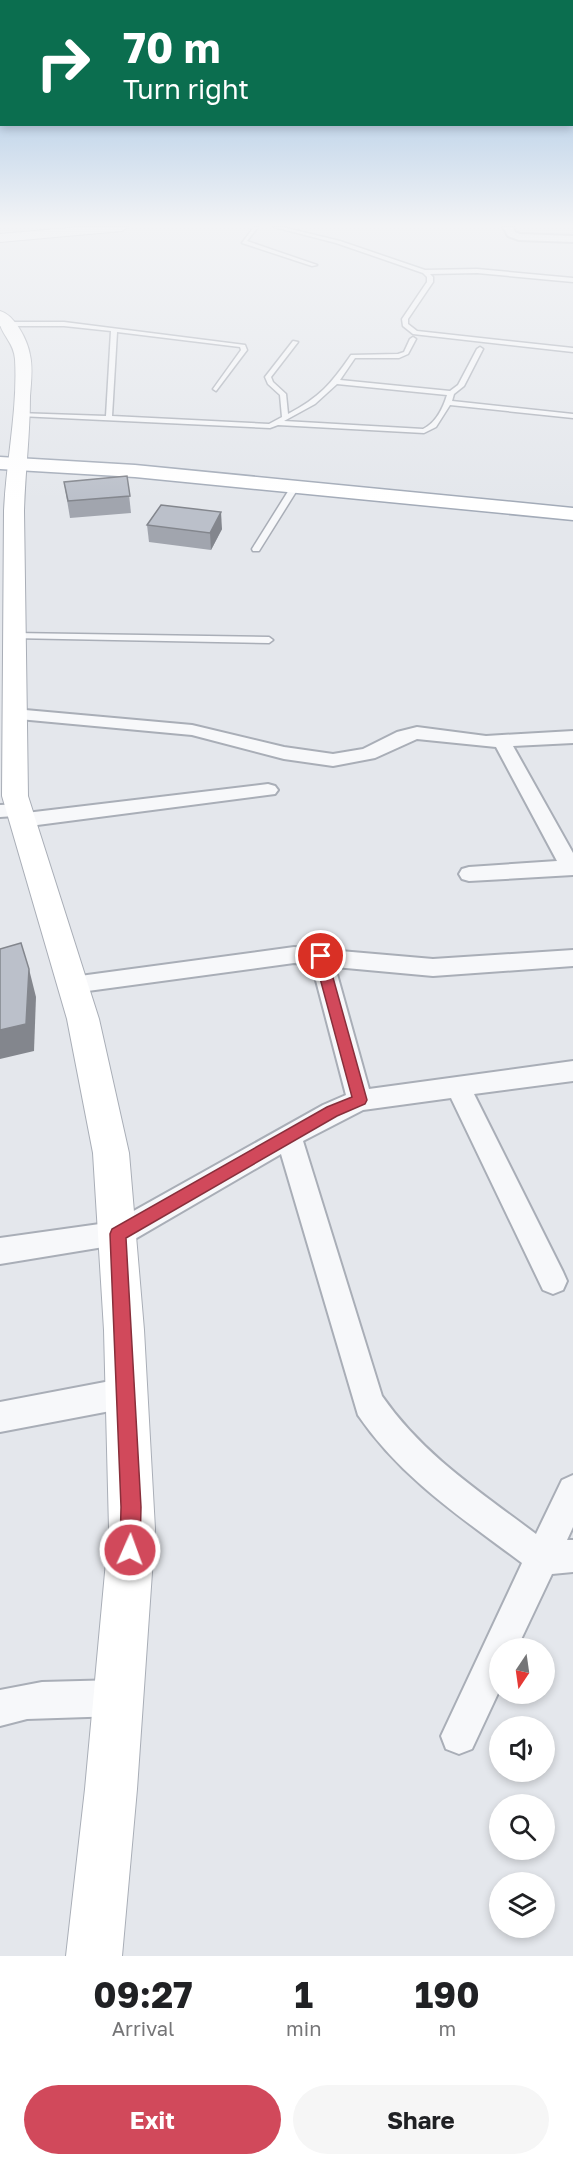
<!DOCTYPE html>
<style>
:root{--surface:#fff;--page:#f6f6f6;--text:#202124;--muted:#757577;--accent:#d1495b}
body{margin:0;font-family:"Golos Text",sans-serif;background:var(--page);color:var(--text);height:100vh;display:flex;flex-direction:column;font-size:22px;white-space:nowrap}
*{box-sizing:border-box;margin:0}
p{font-size:20px;color:var(--muted)}
.icon{flex:none;width:33px;height:33px;fill:none;stroke:currentColor;stroke-width:2;stroke-linecap:round;stroke-linejoin:round}
.map{position:relative;height:1956px;overflow:hidden}
.panel{display:flex;flex-direction:column;background:var(--surface);flex:1}
.panel>*{flex:none}
.top-card{position:absolute;left:0px;top:0px;width:573px;height:126px;box-shadow:0 3px 9px #0003;background:#0b6e4f;color:#fff;overflow:hidden}
.needle{width:39px;rotate:193deg}
.fabs{position:absolute;left:489px;top:1638px;display:grid;gap:12px}
.fabs a{display:grid;place-items:center;width:66px;height:66px;border-radius:50%;background:var(--surface);box-shadow:0 3px 9px #0003;font-size:30px}
.pin{position:absolute;display:grid;place-items:center;width:51px;height:51px;color:#fff;margin:-26px;border:3px solid #fff;border-radius:50%;box-shadow:0 2px 6px #0007}
.me{position:absolute;width:66px;margin:-33px;rotate:2deg;stroke-linejoin:round;filter:drop-shadow(0 0 4px #0008)}
.turn{display:flex;align-items:center;gap:21px;height:126px;padding:0 24px;font-size:27px}
.turn .icon{width:78px;height:78px;stroke-width:2.5}
.turn b{display:block;font-size:42px;line-height:51px}
.eta{display:flex;justify-content:space-evenly;align-items:center;height:102px;text-align:center}
.eta b{font-size:36px;font-weight:700;line-height:42px}
.button{display:flex;gap:12px;margin-top:auto;padding:12px 24px}
.button a{flex:1;height:69px;border-radius:36px;background:var(--accent);color:#fff;font-size:24px;font-weight:700;line-height:69px;text-align:center}
.button a+a{background:var(--page);color:var(--text)}
.map>svg:first-child{display:block}
.lines{fill:none;stroke-linecap:round;stroke-linejoin:round}
.lane-casing{stroke:#a9aeb7;stroke-width:3}
.street-casing{stroke:#a9aeb7;stroke-width:4}
.secondary-casing{stroke:#a9aeb7;stroke-width:2}
.primary-casing{stroke:#a3abb8;stroke-width:3}
.lane{fill:#f7f8fa;fill-rule:evenodd}
.street{fill:#f7f8fa;fill-rule:evenodd}
.secondary{fill:#fff;fill-rule:evenodd}
.primary{fill:#fff;fill-rule:evenodd}
.wall{fill:#a1a5ae}
.shaded-wall{fill:#83868d}
.building{fill:#bbc0ca;stroke:#83868d;stroke-width:1.5}
.route{fill:#d1495b;stroke:#882f3b;stroke-width:1.5}
</style>
<div class="map">
<svg width="573" height="1956" viewBox="0 0 573 1956">
<rect width="100%" height="100%" fill="#e4e7ec"/>
<g class="lines">
<defs>
<g id="lane">
<path d="M254 227H258L247 241 317 265 312 266 242 243Z"/>
<path d="M274 227H282L340 241 425 270 477 269 573 278V282L477 273 430 274 433 277V282L408 319V324L417 331 573 348V352L413 334 403 326 402 319 427 282V277L423 273 336 243Z"/>
<path d="M0 322H64L245 345 247 350 216 391 213 389 241 350 240 347 117 332 112 416 269 424 282 417 280 395 268 384 265 377 293 341 298 342 271 377 273 382 286 394 288 414C320 397 331 384 351 355L398 354 404 352 410 339 413 337 416 339 408 354 399 358H355L340 380 450 391 458 385 477 349 480 347 483 349 464 386 454 394 452 401 573 414V418L450 405 436 427 424 433 278 425 270 428 19 416 16 414 17 413 106 416 111 331 64 326H0ZM337 384 447 395C443 408 436 423 423 429L284 421 315 404Z"/>
<path d="M292 485 299 487 259 551H253L252 549Z"/>
<path d="M14 633 269 637 273 640 269 643 11 638 10 636Z"/>
</g>
<g id="street">
<path d="M503 227H513L515 232 520 234 573 236V242L519 240 508 236Z"/>
<path d="M14 709 192 725 284 747 333 754 363 749 397 732 417 727 486 736 573 731V743L513 746 573 853V875L469 881 462 879 459 874 462 869 469 867 557 861 496 747 417 739 375 758 333 766 284 759 192 735 8 718 5 714 8 710Z"/>
<path d="M268 784 275 786 278 790 275 794 22 827 15 825 12 820 15 816 0 817V805L26 804 29 809 26 813Z"/>
<path d="M294 947 433 959 573 950V966L433 976 335 967 369 1089 573 1061V1081L474 1094 563 1272 567 1281 563 1290 553 1294 543 1290 451 1098 363 1110 303 1141 382 1396C422 1454 480 1492 536 1534L562 1480 573 1475V1527L567 1540H573V1572L552 1574 517 1648H500V1689L472 1749 459 1754 446 1749 441 1736 522 1563C462 1518 401 1478 358 1415L281 1154 128 1243 0 1264V1238L114 1222 323 1105 346 1095 312 965 294 963 73 993 65 990 62 984 65 978Z"/>
<path d="M126 1378 137 1382 141 1393 137 1404 126 1408 0 1432V1402Z"/>
<path d="M118 1680 130 1686 136 1698 130 1710 118 1716 27 1719 0 1726V1690L42 1682Z"/>
</g>
<g id="secondary">
<path d="M80 227H128L122 231 0 242V234Z"/>
<path d="M0 311C15 315 28 341 30 355 33 368 31 383 30 396 30 435 25 473 24 511L28 796 99 1019 129 1153 144 1330 155 1529 137 1789 122 1956H66L85 1789 109 1529 104 1330 93 1153 67 1019 2 796 4 511C6 461 18 410 15 359 14 344 4 337 0 325 0 322 0 315 0 311Z"/>
</g>
<path id="primary" d="M0 457 135 465 573 508V520L135 477 0 469Z"/>
</defs>
<!-- lane casing -->
<use href="#lane" class="lane-casing"/>
<!-- street casing -->
<use href="#street" class="street-casing"/>
<!-- secondary casing -->
<use href="#secondary" class="secondary-casing"/>
<!-- primary casing -->
<use href="#primary" class="primary-casing"/>
<!-- lane -->
<use href="#lane" class="lane"/>
<!-- street -->
<use href="#street" class="street"/>
<!-- secondary -->
<use href="#secondary" class="secondary"/>
<!-- primary -->
<use href="#primary" class="primary"/>
</g>
<!-- wall -->
<g class="wall">
<path d="M127 476 131 513 70 518 64 482Z"/>
<path d="M147 525 222 529 211 550 149 542Z"/>
</g>
<!-- shaded-wall -->
<g class="shaded-wall">
<path d="M221 512 222 529 211 550 210 533Z"/>
<path d="M29 969 36 997 34 1051 0 1059V1030Z"/>
</g>
<!-- building -->
<g class="building">
<path d="M127 476 130 496 68 501 64 482Z"/>
<path d="M161 505 221 512 210 533 147 525Z"/>
<path d="M21 943 29 969 26 1024 0 1030V949Z"/>
</g>
<!-- sky -->
<linearGradient id="sky" x2="0" y2="1"><stop stop-color="#8bb4dd"/><stop offset="0.45" stop-color="#f3f4f6"/><stop offset="1" stop-color="#f3f4f6" stop-opacity="0"/></linearGradient>
<rect width="573" height="501" fill="url(#sky)"/>
<!-- route -->
<path class="route" d="M321 951 327 956 367 1100 365 1104 337 1116 126 1238 141 1507 140 1550 137 1557 130 1560 123 1557 120 1550 121 1507 110 1234 112 1229 327 1107 352 1097 314 956Z"/>
</svg>
<div class="fabs">
<a><svg class="needle" viewBox="-14 -14 28 28"><path d="M0-13l5 13h-10z" fill="#e53935"/><path d="M0 13l5-13h-10z" fill="#757577"/></svg></a>
<a><svg class="icon" aria-label="sound" viewBox="0 0 24 24"><path d="M4 9h4l5-4v14l-5-4H4zM17 9q2 3 0 6"/></svg></a>
<a><svg class="icon" aria-label="search" viewBox="0 0 24 24"><circle cx="10" cy="10" r="6"/><path d="M15 15l6 6"/></svg></a>
<a><svg class="icon" aria-label="layers" viewBox="0 0 24 24"><path d="M12 4l9 5-9 5-9-5zM3 14l9 5 9-5"/></svg></a>
</div>
<div class="pin" style="left:321px;top:956px;background:#d93025"><svg class="icon" aria-label="arrive" viewBox="0 0 24 24"><path d="M6 21V4h12l-3 4 3 4H6"/></svg></div>
<svg class="me" style="left:130px;top:1550px" viewBox="-20 -20 40 40"><circle r="17" fill="#d1495b" stroke="#fff" stroke-width="3"/><path d="M0-11L8 9 0 5-8 9z" fill="#fff"/></svg>
<div class="top-card">
<div class="turn"><svg class="icon" aria-label="right" viewBox="0 0 24 24"><path d="M7 20v-9h11M14 6l5 5-5 5"/></svg><div><b>70 m</b>Turn right</div></div>
</div>
</div>
<section class="panel">
<div class="eta">
<div><b>09:27</b><p>Arrival</p></div>
<div><b>1</b><p>min</p></div>
<div><b>190</b><p>m</p></div>
</div>
<div class="button"><a>Exit</a><a>Share</a></div>
</section>
